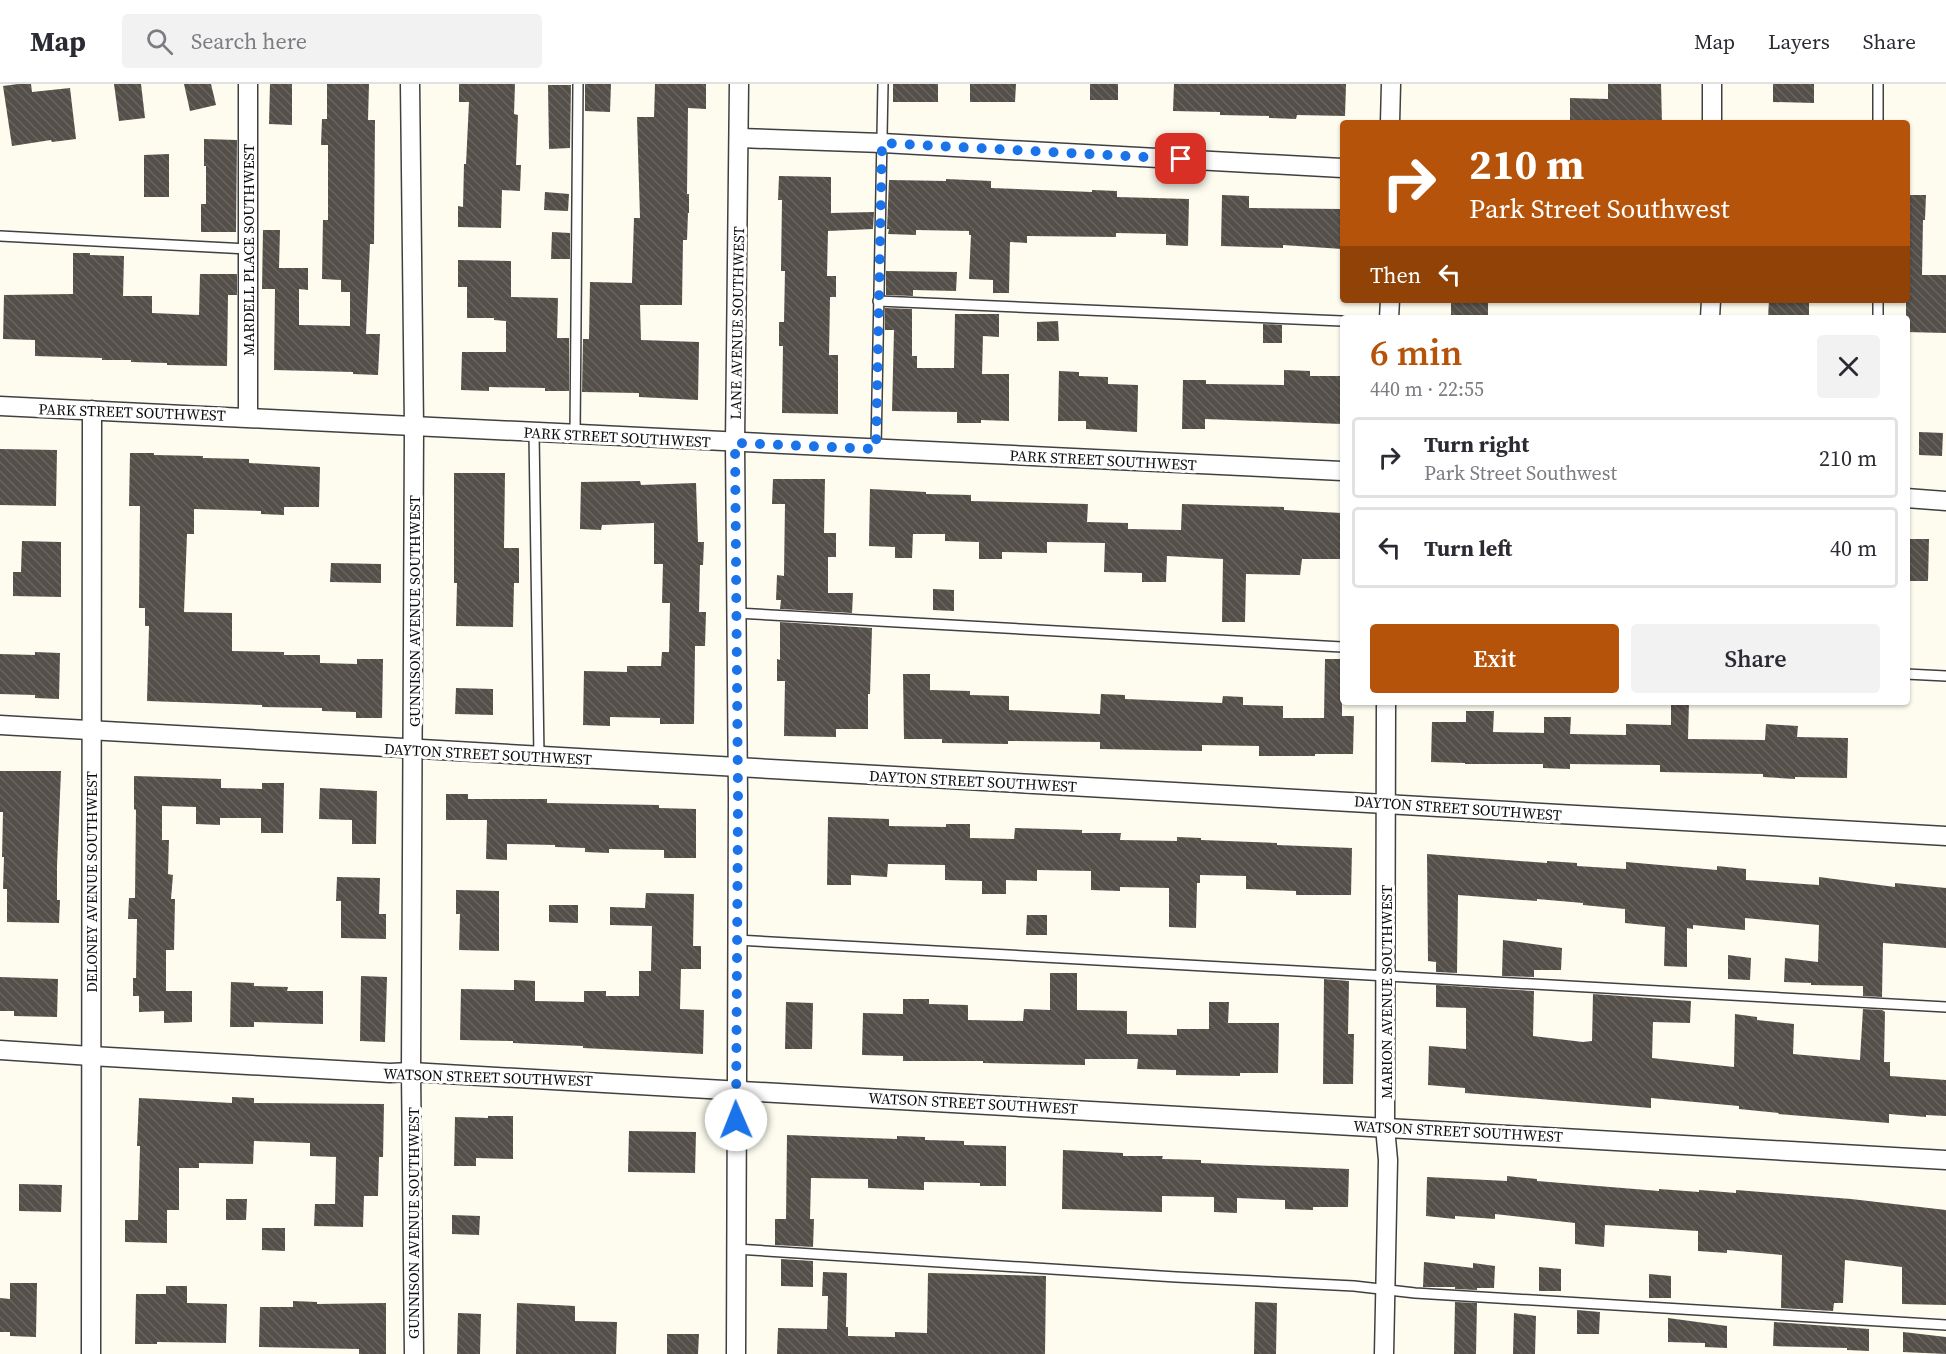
<!DOCTYPE html>
<meta charset="utf-8">
<style>
:root{--surface:#fff;--page:#f2f2f3;--text:#2b2b33;--muted:#7c7c81;--line:#e1e1e2;--accent:#b45309}
body{margin:0;font-family:"Source Serif 4",serif;background:var(--page);color:var(--text);height:100vh;display:flex;flex-direction:column;font-size:22px;white-space:nowrap}
*{box-sizing:border-box;margin:0}
p{font-size:20px;color:var(--muted)}
.icon{flex:none;width:33px;height:33px;fill:none;stroke:currentColor;stroke-width:2;stroke-linecap:round;stroke-linejoin:round}
.map{position:relative;flex:1;overflow:hidden}
.drawer{position:absolute;left:1340px;top:231px;width:570px;height:390px;display:flex;flex-direction:column;background:var(--surface);border-radius:6px;box-shadow:0 2px 4px #0004}
.drawer>*{flex:none}
.guide{position:absolute;left:1340px;top:36px;width:570px;height:183px;border-radius:6px;box-shadow:0 2px 4px #0004;background:#b45309;color:#fff;overflow:hidden}
.pin{position:absolute;display:grid;place-items:center;width:51px;height:51px;color:#fff;margin:-26px;border-radius:12px;box-shadow:0 3px 9px #0006}
.me{position:absolute;width:66px;margin:-33px;rotate:359deg;stroke-linejoin:round;filter:drop-shadow(0 0 4px #0008)}
.turn{display:flex;align-items:center;gap:21px;height:126px;padding:0 30px;font-size:27px}
.turn .icon{width:78px;height:78px;stroke-width:2.5}
.turn b{display:block;font-size:42px;line-height:51px}
.then{display:flex;align-items:center;height:57px;padding:0 30px;background:#0003;gap:12px;font-size:22px}
.round{display:grid;place-items:center;flex:none;width:63px;height:63px;border-radius:6px;background:var(--page)}
.head{display:flex;align-items:center;justify-content:space-between;height:102px;padding:0 30px}
h1{font-size:36px;font-weight:600;line-height:45px;color:var(--accent)}
.primary-button{display:flex;gap:12px;margin-top:auto;padding:12px 30px}
.primary-button a{flex:1;height:69px;border-radius:6px;background:var(--accent);color:#fff;font-size:24px;font-weight:600;line-height:69px;text-align:center}
.primary-button a+a{background:var(--page);color:var(--text)}
ul{padding:0;list-style:none}
li{display:flex;align-items:center;gap:18px;height:81px;margin:0 12px 9px;padding:0 18px;border:3px solid var(--line);border-radius:6px}
li div{flex:1}
li b{display:block;font-size:22px}
li em{font-style:normal}
header{display:flex;align-items:center;gap:36px;box-sizing:border-box;height:84px;padding:0 30px;background:var(--surface);border-bottom:2px solid var(--line)}
header strong{font-size:28px}
nav{display:flex;gap:33px;margin-inline-start:auto;font-size:21px}
.search{width:420px;height:54px;background:var(--page);display:flex;align-items:center;gap:15px;box-sizing:border-box;padding:0 21px;border-radius:6px;color:var(--muted);font-size:22px}
.map>svg:first-child{display:block}
.building{fill:url(#building-back-hatch)}
.lines{fill:none;stroke-linecap:round;stroke-linejoin:round}
.lane-casing{stroke:#404040;stroke-width:12}
.street-casing{stroke:#404040;stroke-width:21}
.lane{stroke:#fff;stroke-width:9}
.street{stroke:#fff;stroke-width:18}
.route{stroke:#1a73e8;stroke-width:10;stroke-dasharray:0 18}
.labels{text-anchor:middle;dominant-baseline:central;stroke-width:6;stroke-linejoin:round;paint-order:stroke}
.street-label{font-size:15px;fill:#0d0d0d;stroke:#fff}
</style>
<header>
<strong>Map</strong>
<div class="search"><svg class="icon" aria-label="search" viewBox="0 0 24 24"><circle cx="10" cy="10" r="6"/><path d="M15 15l6 6"/></svg>Search here</div>
<nav><a>Map</a><a>Layers</a><a>Share</a></nav>
</header>
<div class="map">
<svg width="1946" height="1270" viewBox="0 0 1946 1270">
<defs>
<pattern id="building-back-hatch" width="6" height="6" patternUnits="userSpaceOnUse" patternTransform="scale(1.5)"><rect width="6" height="6" fill="#554f4a"/><path d="M-1 5l2 2M0 0l6 6M5-1l2 2" fill="none" stroke="#686460"/></pattern>
</defs>
<rect width="100%" height="100%" fill="#fdfcef"/>
<!-- building -->
<g class="building">
<path d="M18 0H31L32 8 70 4 76 55 52 58 51 56 12 62 3 2Z"/>
<path d="M114 0H141L145 34 119 37Z"/>
<path d="M184 0H211L216 21 190 27Z"/>
<path d="M270 0H292V41L269 40Z"/>
<path d="M327 0H369L368 36H375L374 160H370L366 250H380L378 291 353 290V288L274 286 275 205H262L263 146H280L279 184H308V206L299 205V241L350 242V208H341V196L322 195 323 136H328V61H321L322 35H327Z"/>
<path d="M459 0H515L514 30 518 31 516 81H521L520 107 502 106 501 144 458 143V122L463 123 464 80H466L469 18H459Z"/>
<path d="M585 0H611L610 28 585 27Z"/>
<path d="M655 0H706V25L688 24 687 110H689V129H688L687 156H683L682 221H640L641 256 699 258 698 316 639 313V309L582 308 583 255H589L590 198 632 199 634 134H640L637 33H654Z"/>
<rect x="893" y="0" width="45" height="18"/>
<path d="M970 0H1016L1015 18H970Z"/>
<rect x="1090" y="0" width="28" height="16"/>
<path d="M1174 0H1346L1345 32 1297 31 1296 35 1269 34V32L1220 31V28L1173 27Z"/>
<path d="M1608 0H1661L1662 39H1570V14L1608 15Z"/>
<path d="M1773 0H1814V19L1773 18Z"/>
<path d="M548 1H571L570 64 549 65Z"/>
<path d="M204 55 237 56 236 148H201V120H206V82H204Z"/>
<path d="M169 70V113H144V71Z"/>
<path d="M779 92 831 93V129L874 128 873 145 828 147 827 192H836V213H830L829 271H838V330L782 329 783 262H779V238H784L785 187H781L782 116H778Z"/>
<path d="M946 95 991 97V104L1092 108V106L1117 107V113L1189 115 1188 162 1166 161V150L1116 149V153L1027 152V159L1010 158 1009 209H993V196L969 195 971 151H969V147L916 146V151L888 150 889 145H887L889 96 946 97Z"/>
<path d="M545 108 569 110 568 127 544 126Z"/>
<path d="M1222 111 1249 112V124L1342 125V165L1283 161V164L1221 162Z"/>
<path d="M1906 111H1926L1925 136H1923L1922 191H1946V249L1906 248Z"/>
<path d="M552 148 570 149V175H551Z"/>
<path d="M73 169H90V171L124 172 123 212H152V229L199 231 200 190H237V211H228L227 282 167 281V279L131 278V276H102V274L35 272V256L3 255 4 211 73 210Z"/>
<path d="M458 176 511 177V213L558 214 557 254H569V307H545V304L489 303V307L461 306 462 268H506V237L494 236V234H467V203H458Z"/>
<path d="M886 187 957 188 956 207 913 206V212L886 211Z"/>
<rect x="1451" y="216" width="37" height="18"/>
<path d="M1769 216H1809V234H1768Z"/>
<path d="M885 224 912 225V272H917V284H954L955 230H999V253L983 252 982 290H1009V337L981 336V339H957V328L892 327 894 246H885Z"/>
<path d="M1058 237 1059 257H1037V238Z"/>
<path d="M1263 240 1282 241V259H1263Z"/>
<path d="M1284 286 1310 287V292H1342V340L1205 335V345H1182L1183 296H1206V300L1284 301Z"/>
<path d="M1059 287 1079 288V292L1108 293V300L1138 301 1137 348 1086 345V337H1058Z"/>
<path d="M1919 348 1943 349 1942 372 1919 371Z"/>
<path d="M0 365 57 366 56 422 0 421Z"/>
<path d="M130 369H154V371L203 372V374L249 375V379L320 383 319 423H284V431L261 430V427L194 425V450H187L184 528 232 529V567L284 568V571H320V579L357 580V575H383L382 634H356V628L322 627V624L262 623V621L147 617 149 542H145V524H139L140 422H129Z"/>
<path d="M454 389H505L504 464H519V499H514L513 543 456 542 457 499H454Z"/>
<path d="M773 395H825L824 449H836V473H828V509H853L852 529 780 525 781 516H776L777 491 784 492 785 420H772Z"/>
<path d="M640 397 641 401 696 399 698 458H704L703 481H700L699 528H706L705 562H695L694 640H660V634L610 633V642L583 641 584 587 627 588V582H661L662 568H669L670 519H662L663 480H654V439L602 441 601 446 580 445 581 398Z"/>
<path d="M870 405 926 408V410L971 411V417L1088 420 1087 438 1128 439V445L1181 446 1182 420 1284 423V426L1342 429V475H1302L1300 491 1246 490 1245 538H1222L1223 475 1167 472 1166 498H1142V489L1104 488 1105 459 1047 458V469L1002 468V475H979V458L945 457V450H913L912 474H895V463L869 462Z"/>
<path d="M1906 455H1929L1928 497H1906Z"/>
<path d="M22 457 61 458V513L13 512V488H21Z"/>
<path d="M331 479 381 480V499L330 498Z"/>
<path d="M933 505 954 506V527L933 526Z"/>
<path d="M780 538 872 544 870 610H868V645H836V653L784 652 785 597H777V575L780 576Z"/>
<path d="M35 568 60 569 59 615 35 614V611L0 610V570L35 571Z"/>
<path d="M1325 575H1342V632H1354L1353 670H1315V672H1259V662L1202 661V667L1100 665V658L1008 657V660L942 659V655H904L903 590H930V606L970 607V611L1009 612V626L1100 630 1101 610 1125 611V615L1222 619 1223 612 1243 613V621L1283 622V634H1324Z"/>
<path d="M456 604 493 605V631L455 630Z"/>
<path d="M1671 618H1689L1688 655 1765 656 1766 640 1798 642 1797 653 1848 654 1847 694 1795 693V695L1763 693V690L1660 688V681L1570 680V685L1543 684V680H1465V679L1431 678 1432 638H1466V627H1494L1493 648 1544 649V633H1571L1570 650 1626 651V640L1671 641Z"/>
<path d="M0 687H61L57 782V816H60L59 839 7 838V805H3L4 773H2L3 728H0Z"/>
<path d="M134 692 221 695V704L262 705V699H284L283 749H261V734H220V741L196 740V723L162 722V756H169L168 790 173 791 171 815H175L174 866H166V907H192V938L164 939V927L139 928V912H133V894H136L137 835H128L129 814H135L136 726 134 725Z"/>
<path d="M320 704 377 707 376 760H352V736L319 735Z"/>
<path d="M446 710H468V715H547V719L659 721V724L696 725V774H664V766L609 765V769L585 768V764L555 763V761L507 760V776L486 775 487 736H446Z"/>
<path d="M828 733 889 735V742L946 743V740H970V754L1014 755 1015 744 1082 746V749H1121L1120 756 1177 757V753L1201 754V756L1277 759V761L1352 764 1351 811H1296V807L1246 805V792L1200 791V799H1197L1196 844 1169 843V804L1120 803V807L1091 806V787L1037 786V797L1006 796V810H982V797L945 796V781L888 780 887 793 851 791V801H827Z"/>
<path d="M1427 770 1547 779V777L1577 779V782L1626 785V778L1717 786V782L1746 785V796L1819 801V793L1895 803V799L1946 804V864L1883 859 1882 913 1863 912V902L1811 901V899L1784 898 1785 874 1818 878 1819 841 1745 834V846L1693 841V845L1687 844V883L1664 882 1665 843 1625 839V825L1583 821V819L1537 815V817L1458 811 1457 889 1436 888V878L1428 877Z"/>
<path d="M337 793 380 794 379 830H386V855L341 854V817H336Z"/>
<path d="M456 806 499 807V867L459 866 460 830H456Z"/>
<path d="M646 809 694 810 693 862H701V885H681L680 925 704 926 703 970 583 964V962L513 959V957L460 956 461 905 514 906V896L535 897V917L584 918V907H606V912H639V887H651L652 842 610 841V823L645 824Z"/>
<path d="M549 821H578V839L549 838Z"/>
<path d="M1027 831H1047V851H1026Z"/>
<path d="M1503 856 1562 864 1561 886H1534V893L1502 892Z"/>
<path d="M1728 871 1751 874 1750 896 1728 895Z"/>
<path d="M1050 889H1077V926L1127 927V950L1177 951V945H1209V918H1229L1228 939H1279L1278 989H1240V992L1176 991V986L1137 985 1138 975H1085V981L983 979V977H903V972L862 971 863 929 903 930V915H929V920L968 921V936L1023 937 1024 925 1050 926Z"/>
<path d="M361 892 387 893 385 958 360 957Z"/>
<path d="M0 893 58 895 57 933 14 932V927H0Z"/>
<path d="M1324 895 1349 897 1348 950H1354L1353 1000H1323Z"/>
<path d="M231 898 254 899V902L288 903 287 907H323V940L254 938V943H230Z"/>
<path d="M1436 901 1534 907 1533 952 1583 958 1592 957 1593 910 1691 917 1690 939 1653 938 1652 974 1734 983 1735 930 1757 933V936L1794 940 1793 970 1860 976 1863 925 1882 926 1885 928 1884 978H1890V992L1946 996V1032L1926 1031V1033L1889 1030V1039L1778 1030 1779 1029 1739 1025V1022L1651 1014V1024L1465 1009V1004L1428 1001 1429 962 1466 965V924L1436 923Z"/>
<path d="M786 918 813 919 812 965H785Z"/>
<path d="M232 1013 254 1014V1019L384 1020 383 1073H379L378 1112H364L363 1143 314 1142 315 1120H335L336 1073 310 1072V1059L254 1057 253 1080 199 1079V1084H179V1126H167V1159L125 1158V1136H138L140 1062H137L139 1014 232 1019Z"/>
<path d="M488 1032H513V1075L476 1074V1082H454L455 1033 488 1034Z"/>
<path d="M629 1047 696 1048 695 1089 628 1088Z"/>
<path d="M787 1051 897 1055V1052L925 1053V1056L964 1057V1061L1006 1062V1102H980V1099L924 1098V1106L868 1104V1095L811 1094 810 1135H814L813 1163 775 1161V1135H786Z"/>
<path d="M1063 1066 1123 1069V1072H1163L1162 1075 1201 1076V1079L1349 1085 1348 1123H1313V1126L1285 1125V1116L1237 1114V1129L1214 1128V1113L1162 1112V1128L1062 1125Z"/>
<path d="M1507 1092 1537 1095V1097L1659 1107V1105L1699 1108V1106L1736 1109V1106L1851 1115 1946 1126V1221L1902 1220V1183L1845 1176 1843 1219H1834L1833 1227 1781 1224 1782 1171 1727 1166V1169L1698 1167V1147L1605 1141 1604 1163 1575 1160V1139L1495 1130V1135L1455 1132V1135L1426 1132 1427 1093 1507 1097Z"/>
<path d="M19 1100 62 1101 61 1128 19 1127Z"/>
<path d="M226 1115H247L246 1136H226Z"/>
<path d="M452 1131 480 1132 479 1151 452 1150Z"/>
<path d="M262 1144H285V1167L262 1166Z"/>
<path d="M781 1175 813 1177V1203L781 1202Z"/>
<path d="M1424 1178 1473 1184V1179L1495 1182 1494 1204H1477V1206L1455 1205V1203H1423Z"/>
<path d="M1539 1183 1561 1185V1207H1539Z"/>
<path d="M823 1188 847 1189 846 1243H848V1252L895 1253V1248L927 1249 928 1189 1046 1192 1045 1270H777L778 1244 827 1245 828 1212H822Z"/>
<path d="M1649 1190 1671 1192V1214H1649Z"/>
<path d="M10 1199H37L36 1253 10 1252V1248H0V1214L10 1215Z"/>
<path d="M166 1202H187V1219L227 1220 226 1259 157 1258V1260H135L136 1210H166Z"/>
<path d="M293 1217 317 1218V1220L386 1219V1270H359V1265L259 1263 260 1223H293Z"/>
<path d="M1255 1218 1277 1219 1276 1270H1254Z"/>
<path d="M1455 1218 1477 1219 1476 1270H1454Z"/>
<path d="M517 1219 575 1222V1237L617 1238 616 1270H516Z"/>
<path d="M1577 1226 1600 1228 1599 1250H1577Z"/>
<path d="M458 1229 481 1230 480 1270H457Z"/>
<path d="M1514 1229 1536 1232 1535 1270H1513Z"/>
<path d="M1668 1234 1727 1242V1264L1705 1263V1259L1668 1258Z"/>
<path d="M1774 1238 1869 1245V1267L1847 1266V1264L1773 1262Z"/>
<path d="M1903 1248 1946 1253V1270L1903 1268Z"/>
<path d="M667 1250H699L698 1270H667Z"/>
</g>
<g class="lines">
<defs>
<g id="lane">
<path d="M1878 39V0"/>
<path d="M0 152 248 165"/>
<path d="M878 217 1342 237"/>
<path d="M1878 234V216"/>
<path d="M534 349 539 672"/>
<path d="M575 351 578 0"/>
<path d="M876 365 883 0"/>
<path d="M736 529 1342 563"/>
<path d="M1906 590 1946 592"/>
<path d="M737 856 1946 923"/>
<path d="M736 1165 1176 1193 1354 1202 1415 1209 1946 1241"/>
</g>
<g id="street">
<path d="M248 0V333"/>
<path d="M410 0 414 343 411 988 414 1270"/>
<path d="M1390 39 1391 0"/>
<path d="M1712 39V0"/>
<path d="M739 54 882 59 1342 84"/>
<path d="M1389 234 1390 216"/>
<path d="M1710 234 1711 216"/>
<path d="M0 322 1342 387"/>
<path d="M1906 414 1946 417"/>
<path d="M0 641 1946 752"/>
<path d="M0 966 91 972 390 989 411 988 1946 1076"/>
<path d="M91 1270 92 326"/>
<path d="M736 1270 738 714 735 359 739 0"/>
<path d="M1384 1270 1388 1076 1385 1043 1386 618"/>
</g>
</defs>
<!-- lane casing -->
<use href="#lane" class="lane-casing"/>
<!-- street casing -->
<use href="#street" class="street-casing"/>
<!-- lane -->
<use href="#lane" class="lane"/>
<!-- street -->
<use href="#street" class="street"/>
</g>
<g class="lines">
<!-- route -->
<path class="route" d="M736 1036 738 714 735 359 876 365 882 59 1181 75"/>
</g>
<g class="labels">
<!-- street labels -->
<g class="street-label">
<text transform="translate(248 166) rotate(-90)">MARDELL PLACE SOUTHWEST</text>
<text transform="translate(737 239) rotate(-89)">LANE AVENUE SOUTHWEST</text>
<text transform="translate(132 328) rotate(2)">PARK STREET SOUTHWEST</text>
<text transform="translate(617 353) rotate(3)">PARK STREET SOUTHWEST</text>
<text transform="translate(1103 376) rotate(3)">PARK STREET SOUTHWEST</text>
<text transform="translate(414 527) rotate(-90)">GUNNISON AVENUE SOUTHWEST</text>
<text transform="translate(488 670) rotate(3)">DAYTON STREET SOUTHWEST</text>
<text transform="translate(973 697) rotate(3)">DAYTON STREET SOUTHWEST</text>
<text transform="translate(1458 724) rotate(4)">DAYTON STREET SOUTHWEST</text>
<text transform="translate(91 798) rotate(-90)">DELONEY AVENUE SOUTHWEST</text>
<text transform="translate(1386 908) rotate(-90)">MARION AVENUE SOUTHWEST</text>
<text transform="translate(488 993) rotate(2)">WATSON STREET SOUTHWEST</text>
<text transform="translate(973 1019) rotate(3)">WATSON STREET SOUTHWEST</text>
<text transform="translate(1458 1047) rotate(3)">WATSON STREET SOUTHWEST</text>
<text transform="translate(413 1139) rotate(-90)">GUNNISON AVENUE SOUTHWEST</text>
</g>
</g>
</svg>
<div class="pin" style="left:1181px;top:75px;background:#d93025"><svg class="icon" aria-label="arrive" viewBox="0 0 24 24"><path d="M6 21V4h12l-3 4 3 4H6"/></svg></div>
<svg class="me" style="left:736px;top:1036px" viewBox="-20 -20 40 40"><circle r="19" fill="#fff"/><path d="M0-13L10 11 0 6-10 11z" fill="#1a73e8"/></svg>
<div class="guide">
<div class="turn"><svg class="icon" aria-label="right" viewBox="0 0 24 24"><path d="M7 20v-9h11M14 6l5 5-5 5"/></svg><div><b>210 m</b>Park Street Southwest</div></div>
<div class="then">Then<svg class="icon" aria-label="left" viewBox="0 0 24 24"><path d="M17 20v-9H6M10 6l-5 5 5 5"/></svg></div>
</div>
<section class="drawer">
<div class="head"><div><h1>6 min</h1><p>440 m · 22:55</p></div><a class="round"><svg class="icon" aria-label="close" viewBox="0 0 24 24"><path d="M6 6l12 12M18 6L6 18"/></svg></a></div>
<ul>
<li><svg class="icon" aria-label="right" viewBox="0 0 24 24"><path d="M7 20v-9h11M14 6l5 5-5 5"/></svg><div><b>Turn right</b><p>Park Street Southwest</p></div><em>210 m</em></li>
<li><svg class="icon" aria-label="left" viewBox="0 0 24 24"><path d="M17 20v-9H6M10 6l-5 5 5 5"/></svg><div><b>Turn left</b></div><em>40 m</em></li>
</ul>
<div class="primary-button"><a>Exit</a><a>Share</a></div>
</section>
</div>
